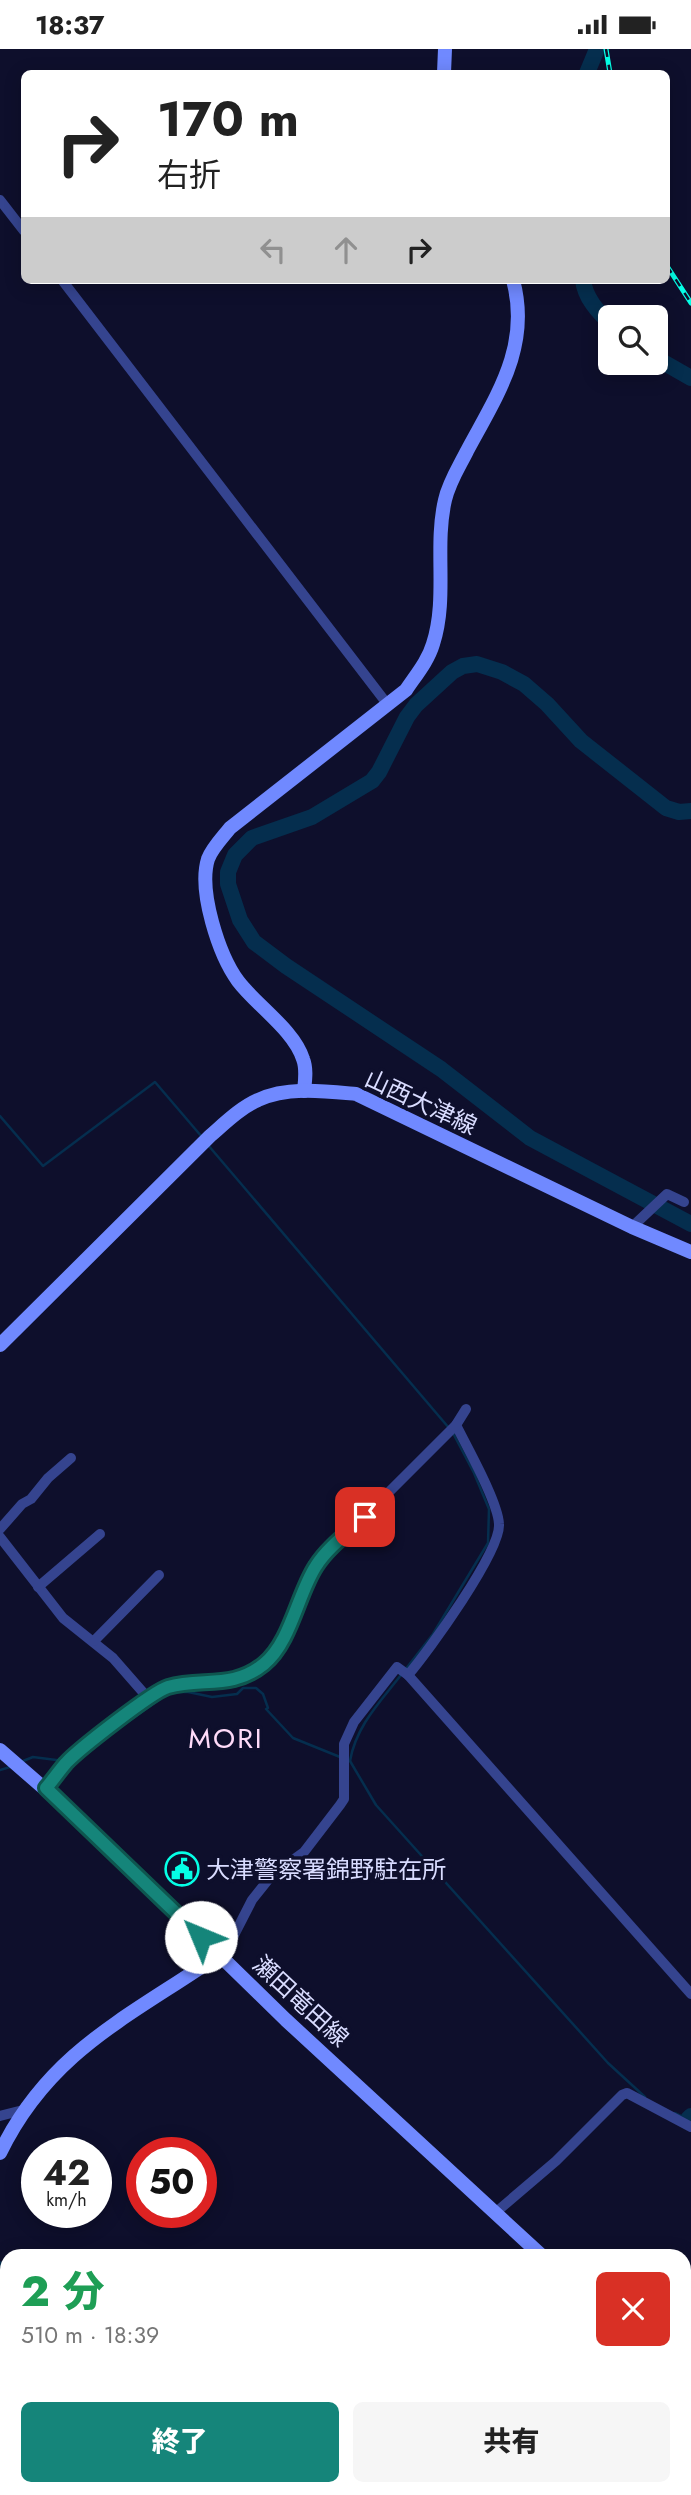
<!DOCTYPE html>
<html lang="ja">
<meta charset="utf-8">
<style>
:root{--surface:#fff;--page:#f6f6f6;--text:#222;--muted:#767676;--accent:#15857a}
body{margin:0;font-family:Jost,"Noto Sans JP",sans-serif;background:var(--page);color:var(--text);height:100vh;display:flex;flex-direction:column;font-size:26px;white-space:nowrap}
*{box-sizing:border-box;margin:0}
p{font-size:23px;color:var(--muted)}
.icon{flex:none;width:38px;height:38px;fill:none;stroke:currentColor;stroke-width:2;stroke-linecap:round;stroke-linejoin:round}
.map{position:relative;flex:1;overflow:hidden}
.details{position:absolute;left:0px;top:2200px;width:691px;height:247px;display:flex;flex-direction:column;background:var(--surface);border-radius:21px 21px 0 0;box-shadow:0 4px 18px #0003}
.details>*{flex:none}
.hud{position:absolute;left:21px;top:21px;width:649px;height:214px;border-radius:10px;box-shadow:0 4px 18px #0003;background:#fff;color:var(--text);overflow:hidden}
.controls{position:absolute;left:598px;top:256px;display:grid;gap:14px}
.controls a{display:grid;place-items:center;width:70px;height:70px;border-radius:10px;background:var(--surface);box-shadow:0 4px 18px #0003;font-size:35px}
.speed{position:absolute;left:21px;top:2088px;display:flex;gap:14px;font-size:35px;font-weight:700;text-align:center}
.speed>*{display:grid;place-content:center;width:91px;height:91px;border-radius:50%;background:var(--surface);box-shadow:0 4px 18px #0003;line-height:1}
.speed small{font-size:18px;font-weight:400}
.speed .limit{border:10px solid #d22;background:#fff;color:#111}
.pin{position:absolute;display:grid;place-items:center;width:60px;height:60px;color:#fff;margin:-30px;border-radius:14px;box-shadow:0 4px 10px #0006}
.me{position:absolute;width:77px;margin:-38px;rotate:315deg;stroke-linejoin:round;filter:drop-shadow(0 0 5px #0008)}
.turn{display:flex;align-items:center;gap:24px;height:147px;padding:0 21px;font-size:32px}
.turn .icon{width:91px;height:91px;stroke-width:2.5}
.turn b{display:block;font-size:49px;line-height:60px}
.lanes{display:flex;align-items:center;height:66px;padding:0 21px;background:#0003;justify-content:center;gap:35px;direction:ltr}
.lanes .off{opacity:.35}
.round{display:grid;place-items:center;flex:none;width:74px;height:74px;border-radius:10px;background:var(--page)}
.summary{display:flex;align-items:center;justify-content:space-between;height:119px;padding:0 21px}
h1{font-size:42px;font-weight:800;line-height:52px;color:#1e9e55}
.primary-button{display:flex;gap:14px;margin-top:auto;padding:14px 21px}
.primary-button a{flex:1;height:80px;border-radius:10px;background:var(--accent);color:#fff;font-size:28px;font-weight:800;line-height:80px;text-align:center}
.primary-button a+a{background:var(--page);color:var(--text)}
.status{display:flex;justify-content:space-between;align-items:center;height:49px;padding:0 35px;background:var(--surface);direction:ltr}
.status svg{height:19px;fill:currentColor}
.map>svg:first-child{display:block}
.water{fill:#052e4e}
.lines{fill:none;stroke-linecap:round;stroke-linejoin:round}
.stream{stroke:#052e4e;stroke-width:2.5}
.river{stroke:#052e4e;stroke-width:16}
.street{stroke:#35448f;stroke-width:10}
.secondary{stroke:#7089ff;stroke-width:14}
.rail-casing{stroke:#05ffe6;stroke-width:5}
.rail{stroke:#0e0f2c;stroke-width:2.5;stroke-dasharray:8;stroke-linecap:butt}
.route-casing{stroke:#0e564f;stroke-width:18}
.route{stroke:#15857a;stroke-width:12}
.labels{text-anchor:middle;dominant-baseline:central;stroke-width:7;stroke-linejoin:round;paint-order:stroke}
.street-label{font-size:24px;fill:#d9dcff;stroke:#0e0f2c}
.poi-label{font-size:24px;fill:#d9dcff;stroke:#0e0f2c;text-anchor:start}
.quarter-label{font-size:28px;letter-spacing:2px;fill:#ffdbf9;stroke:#0e0f2c}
</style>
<div class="status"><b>18:37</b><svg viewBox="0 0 49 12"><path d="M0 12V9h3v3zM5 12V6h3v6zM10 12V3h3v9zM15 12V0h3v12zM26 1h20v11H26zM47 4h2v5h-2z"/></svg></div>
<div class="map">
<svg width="691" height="2446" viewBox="0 0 691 2446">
<rect width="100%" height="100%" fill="#0e0f2c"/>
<!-- water -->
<g class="water">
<path d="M0 2212 7 2215V2289L0 2287Z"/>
<path d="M203 2440H304L308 2446H209Z"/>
</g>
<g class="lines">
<!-- stream -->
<g class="stream">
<path d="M0 1067 43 1117 155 1033 202 1088"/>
<path d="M208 1096 449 1379"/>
<path d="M405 1621 433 1585 488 1494 489 1460 474 1424 453 1384"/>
<path d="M98 1694 170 1643H188L212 1648 237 1645 243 1639H256L263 1645 268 1659 266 1660 293 1689 340 1708"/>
<path d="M23 1712 33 1708 64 1712"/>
<path d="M350 1712C356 1677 380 1653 401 1626"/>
<path d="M350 1712 376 1756 608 2014 645 2048"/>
<path d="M0 1721 10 1718"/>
<path d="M675 2064 691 2072"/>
</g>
<!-- river -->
<g class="river">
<path d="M587 24 597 0"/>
<path d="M583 231C585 249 598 263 611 275"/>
<path d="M656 309 691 329"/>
<path d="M691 762 679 763 666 759 581 692 547 655 524 635 502 623 477 615 463 617 452 623 416 656 407 668 379 723 372 732 312 768 252 789 235 806 228 823V835L240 871 254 893 286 917 441 1020 530 1089 691 1175"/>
<path d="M688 2070 691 2067"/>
</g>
<!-- street -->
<g class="street">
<path d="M0 151 24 182"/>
<path d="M62 231 388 656"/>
<path d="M632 1178 667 1145 684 1153"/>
<path d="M0 1480 22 1455 31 1450 48 1429 71 1409"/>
<path d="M0 1488 63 1569 113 1609 148 1649"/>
<path d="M38 1538 100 1485"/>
<path d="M94 1592 159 1526"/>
<path d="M408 1626C428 1603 501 1502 499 1475 498 1453 467 1398 456 1376"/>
<path d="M46 1739 67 1713 143 1653 164 1639 180 1635H208L240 1628 263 1616 271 1609 296 1565 316 1516 456 1376 466 1360"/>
<path d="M219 1906 229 1896 252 1851 272 1826 304 1803 340 1756 344 1750V1695L354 1673 397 1618 408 1626 691 1945"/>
<path d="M0 2067 23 2061"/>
<path d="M495 2164 556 2112 622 2046 627 2044 691 2078"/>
<path d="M684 2318 691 2316"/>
<path d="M506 2446 511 2440"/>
</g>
<!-- secondary -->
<g class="secondary">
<path d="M444 24 445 0"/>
<path d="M304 1042C305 1032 307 1020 303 1010 294 981 256 956 238 932 219 906 198 842 208 810 212 799 223 788 230 779L406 641C416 626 428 612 433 595 448 549 434 498 445 451 449 433 459 418 467 402 497 346 531 297 513 231"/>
<path d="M0 1296 210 1087C225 1074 240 1059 258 1051 287 1037 325 1042 356 1045L632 1178 691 1203"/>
<path d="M0 1701 84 1774 286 1971 542 2207"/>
<path d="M0 2104C50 2001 131 1967 219 1906"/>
<path d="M684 2339 691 2347"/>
</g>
<defs>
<g id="rail">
<path d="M606 0 610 24"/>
<path d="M667 217 691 254"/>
</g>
</defs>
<!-- rail casing -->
<use href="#rail" class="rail-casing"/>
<!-- rail -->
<use href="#rail" class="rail"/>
</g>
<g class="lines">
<defs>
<path id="route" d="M201 1888 46 1739C53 1731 59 1722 66 1714 79 1700 152 1643 168 1638 202 1628 232 1641 264 1615 291 1593 298 1544 316 1517 328 1498 349 1483 365 1468"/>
</defs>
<!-- route casing -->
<use href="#route" class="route-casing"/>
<!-- route -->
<use href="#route" class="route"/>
</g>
<!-- icons -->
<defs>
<symbol id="civic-ring" viewBox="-11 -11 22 22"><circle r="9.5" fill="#0e0f2c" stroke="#05ffe6" stroke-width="1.5"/><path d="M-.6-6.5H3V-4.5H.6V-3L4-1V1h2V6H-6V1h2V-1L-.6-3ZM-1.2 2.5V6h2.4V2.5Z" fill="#05ffe6"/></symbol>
</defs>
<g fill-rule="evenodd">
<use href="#civic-ring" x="163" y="1801" width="38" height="38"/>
</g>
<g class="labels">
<!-- street labels -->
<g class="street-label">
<text transform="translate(421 1053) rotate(25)">山西大津線</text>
<text transform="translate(301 1952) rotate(43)">瀬田竜田線</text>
</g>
<!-- poi labels -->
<g class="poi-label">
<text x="206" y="1820">大津警察署錦野駐在所</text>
</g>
<!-- quarter labels -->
<g class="quarter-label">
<text x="226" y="1689">MORI</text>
</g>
</g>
</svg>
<div class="controls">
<a><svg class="icon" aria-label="search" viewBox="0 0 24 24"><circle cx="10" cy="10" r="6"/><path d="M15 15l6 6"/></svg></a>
</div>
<div class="speed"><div>42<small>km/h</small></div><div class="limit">50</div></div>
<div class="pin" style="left:365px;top:1468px;background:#d93025"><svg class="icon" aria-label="arrive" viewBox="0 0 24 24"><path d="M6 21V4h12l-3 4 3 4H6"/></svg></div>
<svg class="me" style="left:201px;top:1888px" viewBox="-20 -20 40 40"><circle r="19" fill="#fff"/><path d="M0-13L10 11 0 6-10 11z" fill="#15857a"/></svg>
<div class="hud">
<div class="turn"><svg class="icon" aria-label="right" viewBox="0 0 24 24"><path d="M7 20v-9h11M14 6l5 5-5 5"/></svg><div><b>170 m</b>右折</div></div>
<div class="lanes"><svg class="icon off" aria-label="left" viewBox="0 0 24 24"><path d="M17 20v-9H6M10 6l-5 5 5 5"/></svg><svg class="icon off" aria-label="ahead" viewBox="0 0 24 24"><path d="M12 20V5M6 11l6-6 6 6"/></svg><svg class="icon" aria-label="right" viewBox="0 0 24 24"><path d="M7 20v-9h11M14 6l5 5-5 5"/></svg></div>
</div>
<section class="details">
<div class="summary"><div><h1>2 分</h1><p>510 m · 18:39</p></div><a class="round" style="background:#d93025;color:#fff"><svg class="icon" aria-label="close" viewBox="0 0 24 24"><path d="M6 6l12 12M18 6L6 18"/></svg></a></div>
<div class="primary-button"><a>終了</a><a>共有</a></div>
</section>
</div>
